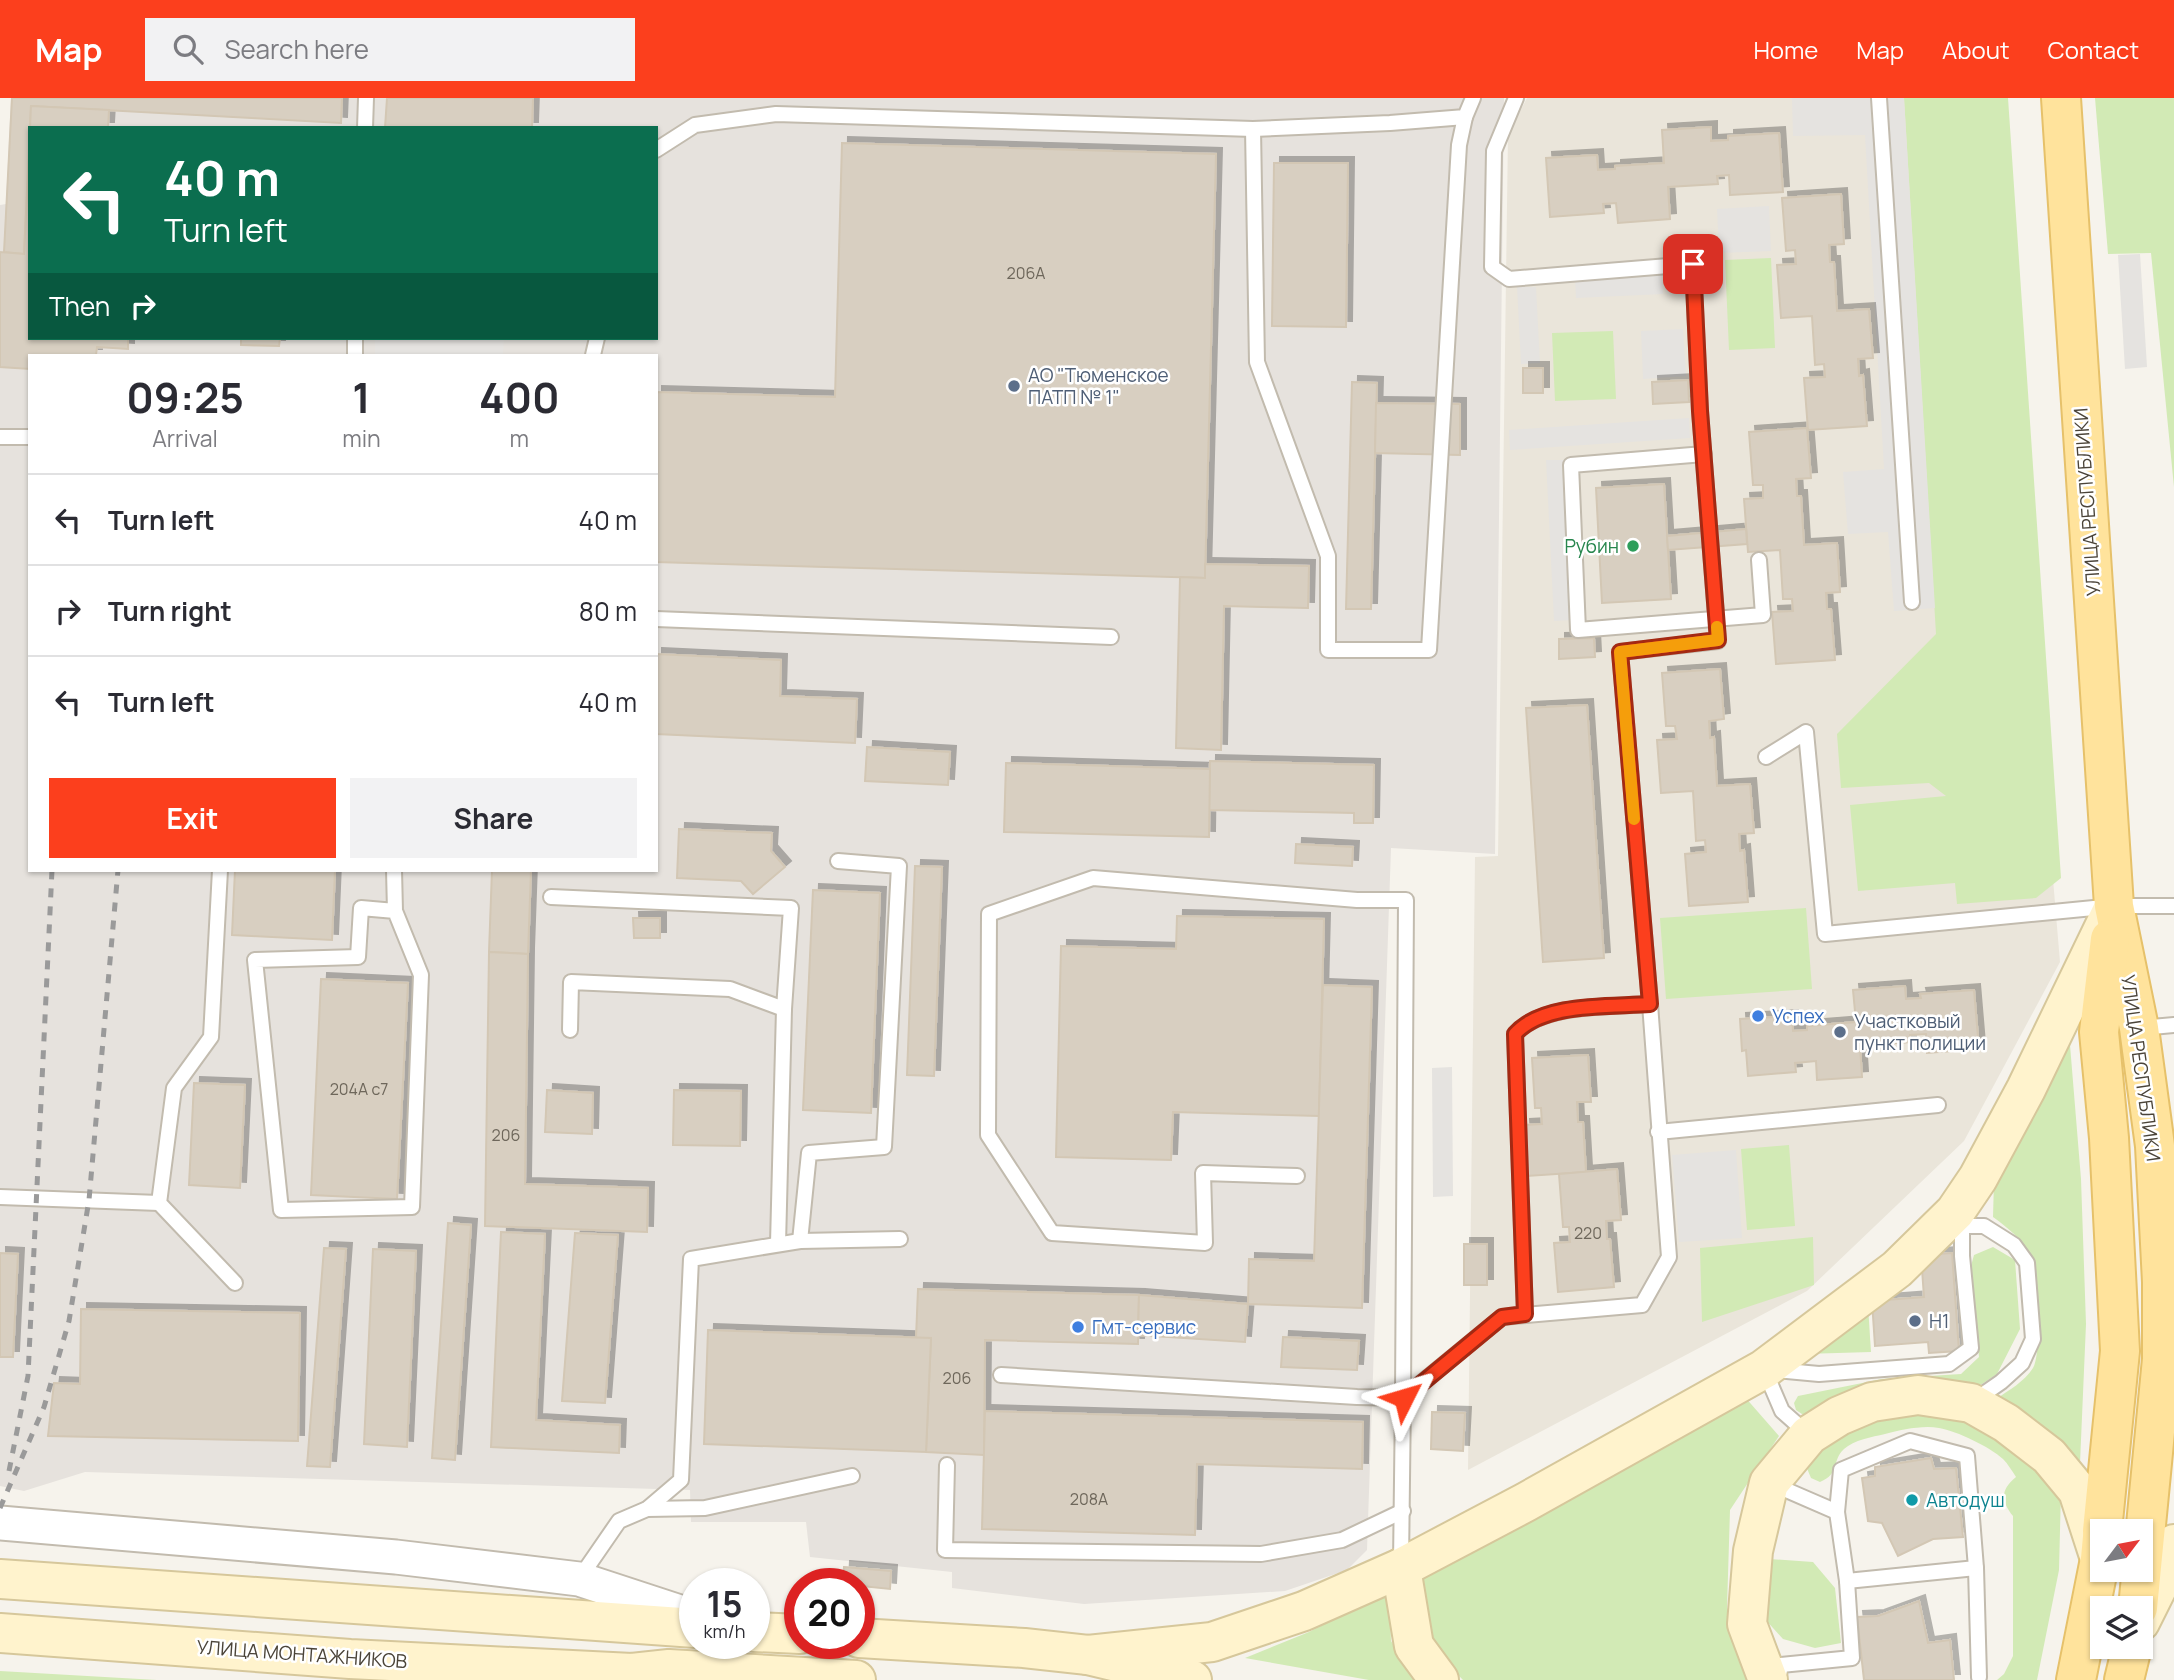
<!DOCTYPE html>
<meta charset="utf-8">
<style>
:root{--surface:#fff;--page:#f2f2f3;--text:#2b2b33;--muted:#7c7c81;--line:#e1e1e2;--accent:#fc3f1d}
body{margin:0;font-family:Manrope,sans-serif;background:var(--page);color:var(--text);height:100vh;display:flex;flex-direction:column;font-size:26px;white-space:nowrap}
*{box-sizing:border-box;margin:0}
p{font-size:23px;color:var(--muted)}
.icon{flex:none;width:38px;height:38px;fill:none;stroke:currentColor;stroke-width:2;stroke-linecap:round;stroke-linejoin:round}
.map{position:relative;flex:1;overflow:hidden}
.drawer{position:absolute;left:28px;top:256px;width:630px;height:518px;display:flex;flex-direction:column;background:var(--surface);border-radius:0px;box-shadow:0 2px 5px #0004}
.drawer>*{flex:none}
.top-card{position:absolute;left:28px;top:28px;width:630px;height:214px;border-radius:0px;box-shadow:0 2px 5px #0004;background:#0b6e4f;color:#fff;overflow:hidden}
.needle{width:46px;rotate:58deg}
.buttons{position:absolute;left:2090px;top:1421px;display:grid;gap:14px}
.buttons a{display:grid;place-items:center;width:63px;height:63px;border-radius:0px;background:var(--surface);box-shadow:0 2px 5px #0004;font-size:35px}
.speed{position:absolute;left:679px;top:1470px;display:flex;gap:14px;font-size:35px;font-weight:700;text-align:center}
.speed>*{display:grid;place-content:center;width:91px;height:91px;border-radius:50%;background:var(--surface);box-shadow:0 2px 5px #0004;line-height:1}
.speed small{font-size:18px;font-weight:400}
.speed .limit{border:10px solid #d22;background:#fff;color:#111}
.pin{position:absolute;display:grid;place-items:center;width:60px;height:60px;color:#fff;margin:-30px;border-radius:14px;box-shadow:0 4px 10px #0006}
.me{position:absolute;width:77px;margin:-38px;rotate:50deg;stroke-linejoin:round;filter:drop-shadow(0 0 5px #0008)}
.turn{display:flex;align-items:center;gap:24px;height:147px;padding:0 21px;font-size:32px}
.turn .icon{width:91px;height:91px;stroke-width:2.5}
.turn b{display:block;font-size:49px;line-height:60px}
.then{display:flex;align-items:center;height:66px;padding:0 21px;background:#0003;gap:14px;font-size:26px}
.eta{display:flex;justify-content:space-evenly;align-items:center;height:119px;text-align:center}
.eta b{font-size:42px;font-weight:700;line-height:49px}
.action{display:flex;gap:14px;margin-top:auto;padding:14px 21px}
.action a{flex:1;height:80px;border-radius:0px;background:var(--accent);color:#fff;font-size:28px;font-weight:700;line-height:80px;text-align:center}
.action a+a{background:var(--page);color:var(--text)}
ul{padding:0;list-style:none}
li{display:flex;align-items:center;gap:21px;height:91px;padding:0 21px;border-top:2px solid var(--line)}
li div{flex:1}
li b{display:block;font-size:26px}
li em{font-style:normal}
header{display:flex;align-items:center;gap:42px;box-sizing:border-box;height:98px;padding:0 35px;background:var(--accent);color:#fff}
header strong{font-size:33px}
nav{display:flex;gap:38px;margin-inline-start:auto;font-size:24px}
.search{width:490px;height:63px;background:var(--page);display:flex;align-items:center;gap:18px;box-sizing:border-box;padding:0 24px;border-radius:0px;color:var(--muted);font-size:26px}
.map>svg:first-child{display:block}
.residential{fill:#eae5da}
.industrial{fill:#e6e2dd;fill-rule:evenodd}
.green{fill:#d2eab5}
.parking{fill:#e5e3e0}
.building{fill:#d8cfc1;stroke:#d3c7b4;stroke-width:2;filter:url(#shadow)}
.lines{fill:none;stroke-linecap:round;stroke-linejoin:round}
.service-casing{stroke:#c2bbae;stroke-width:18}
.tertiary-casing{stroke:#c2bbae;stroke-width:37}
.secondary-casing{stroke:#d6c79b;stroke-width:42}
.primary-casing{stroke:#e6c16a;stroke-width:42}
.service{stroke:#fff;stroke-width:14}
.tertiary{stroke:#fff;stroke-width:33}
.secondary{stroke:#fff3cd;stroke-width:38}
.primary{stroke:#ffe39c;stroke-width:38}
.rail{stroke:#9a9a9a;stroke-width:5;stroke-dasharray:9 9;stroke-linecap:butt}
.route-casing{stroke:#a42913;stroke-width:18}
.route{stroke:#fc3f1d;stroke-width:12}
.slow{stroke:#f59e0b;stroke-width:12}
.service-dot{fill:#5c6f8a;stroke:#fff;stroke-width:2.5}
.leisure-dot{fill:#2e9e5b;stroke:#fff;stroke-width:2.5}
.shop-dot{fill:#3f7fe0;stroke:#fff;stroke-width:2.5}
.culture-dot{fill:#0f9aa8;stroke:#fff;stroke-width:2.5}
.labels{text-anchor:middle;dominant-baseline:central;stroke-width:5;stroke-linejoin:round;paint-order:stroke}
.number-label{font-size:16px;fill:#6e675b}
.service-label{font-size:19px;fill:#4e5e75;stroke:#fff;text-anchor:start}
.street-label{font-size:19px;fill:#4b4439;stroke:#fff}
.leisure-label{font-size:19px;fill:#27864d;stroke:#fff;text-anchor:end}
.shop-label{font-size:19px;fill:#366cbe;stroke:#fff;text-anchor:start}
.culture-label{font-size:19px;fill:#0d838f;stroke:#fff;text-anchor:start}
</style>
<header>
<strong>Map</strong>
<div class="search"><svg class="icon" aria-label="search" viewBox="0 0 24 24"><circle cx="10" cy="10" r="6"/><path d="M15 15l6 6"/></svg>Search here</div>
<nav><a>Home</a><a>Map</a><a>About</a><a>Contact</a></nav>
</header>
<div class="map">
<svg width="2174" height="1582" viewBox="0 0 2174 1582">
<defs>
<filter id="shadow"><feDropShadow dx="6" dy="-6" stdDeviation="0" flood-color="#0004"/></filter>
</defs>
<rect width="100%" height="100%" fill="#f6f3ec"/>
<!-- residential -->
<path class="residential" d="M1527 0H1987L2060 864 1964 1043 1807 1193 1468 1372 1475 759 1498 758 1508 36Z"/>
<!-- industrial -->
<path class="industrial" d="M11 0H1504L1495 756 1391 750 1367 1452 1347 1472 1285 1493 1084 1506 952 1490V1474L810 1459 806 1424H691L690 1392 85 1374 24 1393 0 1388V107L6 106ZM30 30H656V240H30ZM30 257H656V772H30Z"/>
<!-- green -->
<g class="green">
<path d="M1904 0H2008L2061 780 2036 800 1957 806 1955 785 1858 793 1850 707 1946 698 1929 685 1841 690 1837 636 1936 536Z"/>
<path d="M2095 0H2174V389L2151 155 2108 156Z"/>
<path d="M1771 160 1775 250 1729 252 1725 162Z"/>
<path d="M1613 233 1616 301 1555 303 1552 235Z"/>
<path d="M1806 810 1812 891 1666 901 1660 820Z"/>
<path d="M2070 947 2081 1081 2086 1226 2080 1365 2040 1329 1996 1301C2009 1292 2024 1284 2033 1270 2042 1255 2039 1173 2030 1157 2021 1140 2008 1130 1993 1119L1994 1083Z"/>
<path d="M1789 1047 1795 1128 1747 1132 1741 1051Z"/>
<path d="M1813 1139 1814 1187 1702 1224 1700 1150Z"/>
<path d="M1993 1149 2015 1162 2020 1231 1997 1276 1982 1286 1970 1290 1805 1318 1796 1312 1794 1305 1798 1298 1882 1281 1961 1276 1979 1259 1971 1168 1974 1157Z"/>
<path d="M1868 1208 1871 1254 1804 1256Z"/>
<path d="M1744 1298 1779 1338 1730 1412 1727 1510 1746 1582H1463L1434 1552 1420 1507 1423 1472Z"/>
<path d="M1918 1309 1988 1329 2061 1393 2059 1472 2037 1582H1997L2004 1576 2013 1558V1418C2001 1403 2000 1392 2016 1379 2012 1373 2008 1366 2003 1361 1990 1349 1957 1333 1939 1330 1922 1327 1901 1332 1885 1336 1872 1339 1854 1342 1844 1351 1831 1363 1841 1375 1820 1384L1811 1380 1806 1368 1811 1355 1857 1323Z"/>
<path d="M1769 1461 1813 1464 1835 1490 1841 1545 1815 1550 1783 1541 1763 1519Z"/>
<path d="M1389 1493 1391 1543 1416 1582H1369L1245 1560 1309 1534Z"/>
<path d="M0 1573 157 1582H0Z"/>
</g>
<!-- parking -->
<g class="parking">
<path d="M1792 0H1904L1935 510 1894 513 1888 434 1848 436 1843 374 1884 371 1865 37 1793 38Z"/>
<path d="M1769 108 1771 153 1719 155 1717 111Z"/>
<path d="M2140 156 2147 269 2125 271 2118 157Z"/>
<path d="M1662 176 1663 196 1576 200 1575 181Z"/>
<path d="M1517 189H1536L1540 265 1521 266Z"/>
<path d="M1683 231 1686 278 1643 281 1641 233Z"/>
<path d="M375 240H504L503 257H375Z"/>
<path d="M1689 320 1690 340 1510 352 1509 332Z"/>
<path d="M1546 362H1565L1573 522 1554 523Z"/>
<path d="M1452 969 1453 1098 1433 1099 1432 970Z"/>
<path d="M1736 1052 1742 1140 1679 1144 1672 1057Z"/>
</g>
<!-- building -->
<g class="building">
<path d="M12 0H342L341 25 31 8 24 156 4 154Z"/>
<path d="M387 0H533L532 30H385Z"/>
<path d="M31 8 109 12 108 30H30Z"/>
<path d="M1711 29V43L1728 42V38L1779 35 1783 94 1730 97 1729 77 1717 78 1718 86 1668 89 1670 121 1618 125 1616 105 1603 106 1604 115 1550 119 1546 60 1597 57 1598 72 1615 71V68L1664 65 1662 32Z"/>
<path d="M30 42V240H128V251L97 249 96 257H30V271L0 269V154L24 156Z"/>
<path d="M842 45 1216 56 1205 480 656 464V294L835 299Z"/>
<path d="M1274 65H1348L1346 229 1272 228Z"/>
<path d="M1841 96 1844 146 1829 147 1830 164H1834L1837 213 1869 211 1873 260 1858 261 1859 278 1863 277 1867 328 1808 332 1804 280 1825 279 1824 266 1815 267 1812 218 1781 220 1777 167 1796 166 1795 152 1786 153 1782 100Z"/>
<path d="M241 240H280L279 248 241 247Z"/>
<rect x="1523" y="270" width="20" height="25"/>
<path d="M1688 282 1689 304 1653 306 1652 284Z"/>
<path d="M1352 284 1377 285 1371 511H1346Z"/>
<path d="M1376 305 1460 306V357L1375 355Z"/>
<path d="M1807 330 1811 380 1796 381 1797 398H1801L1804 447 1837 445 1840 494 1826 495 1827 511H1831L1835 562 1776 566 1772 514 1793 513 1792 501H1783L1780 452 1748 454 1744 401 1763 400V387H1753L1749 334Z"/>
<path d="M1664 386 1671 501 1602 505 1596 390Z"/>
<path d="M1746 431 1747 446 1668 452 1667 438Z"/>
<path d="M1205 466 1309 468 1308 510 1224 508 1221 652 1176 650 1180 479 1205 480Z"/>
<path d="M1594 540 1595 559 1559 561V541Z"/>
<path d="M656 556 781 562 780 598 857 601 855 645 656 636Z"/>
<path d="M1720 571 1724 621 1709 623 1710 640 1714 639 1717 688 1750 686 1754 735 1739 736 1740 753 1744 752 1748 804 1689 808 1685 756 1706 754 1705 742 1696 743 1693 693 1661 695 1657 642 1677 641 1675 628H1666L1662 575Z"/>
<path d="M1587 607 1604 860 1543 864 1526 610Z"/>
<path d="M867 649 950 654 948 687 865 683Z"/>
<path d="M1210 663 1374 667 1373 725H1354V715L1209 712Z"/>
<path d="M1006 665 1210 671 1209 739 1004 734Z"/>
<path d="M679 731 772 735 771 753 785 769 753 796 741 783 677 780Z"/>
<path d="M1296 746 1353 749 1352 768 1295 765Z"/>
<path d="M915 768 942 769 934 978 907 977Z"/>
<path d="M235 772H335L332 842 232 837Z"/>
<path d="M492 772H531L528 856 489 854Z"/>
<path d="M813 792 880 795 871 1015 803 1012Z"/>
<path d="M1177 818 1324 821 1319 1018 1173 1014 1171 1062 1056 1059 1061 848 1176 851Z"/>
<path d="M633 820H660V840H634Z"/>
<path d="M489 854 528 856 525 1086 648 1090 647 1134 485 1128Z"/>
<path d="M321 881 408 885 397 1101 311 1097Z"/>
<path d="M1323 887 1372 889 1362 1210 1248 1206 1249 1161 1314 1163Z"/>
<path d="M1905 888 1906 901 1921 900 1920 896 1974 892 1979 951 1927 955 1926 936 1910 937V944L1860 948 1862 979 1817 982 1816 963 1795 965 1796 974 1748 978 1746 952 1742 953 1740 921 1792 918 1793 933 1807 932V928L1856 924 1853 892Z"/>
<path d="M1588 957 1591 1004H1577L1578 1024H1583L1586 1074 1527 1078 1524 1027 1542 1026 1541 1010H1535L1532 960Z"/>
<path d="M194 985 245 987 240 1090 189 1087Z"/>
<path d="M547 992 593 995 592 1036 545 1034Z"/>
<path d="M674 992 741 993 740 1048 673 1047Z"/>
<path d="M1617 1071 1621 1122 1606 1123 1607 1141H1610L1614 1189 1558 1194 1554 1145 1570 1144 1569 1129H1563L1559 1076Z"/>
<path d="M448 1125 471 1127 455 1362 432 1360Z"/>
<path d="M501 1134 545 1136 536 1322 620 1327 619 1355 491 1349Z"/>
<path d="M575 1135 618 1137 605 1305 562 1303Z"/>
<rect x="1464" y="1146" width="23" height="41"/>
<path d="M324 1150 346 1151 330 1369 307 1368Z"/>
<path d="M373 1151 416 1153 407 1349 364 1346Z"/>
<path d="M0 1155 18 1156 13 1259H0Z"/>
<path d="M1952 1155 1959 1253 1929 1255 1928 1244 1875 1248 1872 1203 1924 1199 1921 1157Z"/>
<path d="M918 1191 1139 1197 1138 1246 985 1242 984 1357 926 1354 931 1240H916Z"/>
<path d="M1139 1197 1248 1206 1245 1244 1138 1237Z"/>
<path d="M81 1211 300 1215 298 1343 48 1338 54 1285 80 1286Z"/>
<path d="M708 1232 931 1240 926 1354 704 1346Z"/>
<path d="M1283 1239 1359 1243 1357 1272 1281 1269Z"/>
<path d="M985 1313 1363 1324 1362 1371 1197 1366 1195 1437 982 1431Z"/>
<path d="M1432 1314 1465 1315 1463 1353 1431 1351Z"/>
<path d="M1931 1360 1934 1371 1956 1370 1963 1439 1933 1441 1898 1458 1882 1425 1868 1423 1862 1380 1875 1378V1369Z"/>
<path d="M844 1469 891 1473 890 1491 843 1486Z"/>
<path d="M1919 1503 1928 1545 1950 1542 1954 1582H1864L1857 1519 1878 1518Z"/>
</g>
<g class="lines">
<defs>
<g id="service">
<path d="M1516 0 1494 53 1492 169 1509 181 1693 166 1700 313 1718 543 1620 554 1650 906C1611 909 1542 905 1515 936L1525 1216"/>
<path d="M1879 0 1912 504"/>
<path d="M365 30 366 0"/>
<path d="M1253 31 1257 264 1328 458V552H1429L1459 47 1465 19"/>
<path d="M656 52 695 27 776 16 1253 31 1390 25 1465 19 1473 0"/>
<path d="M355 257V240"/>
<path d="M593 257 597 240"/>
<path d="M0 339H30"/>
<path d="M1704 356 1571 367 1578 532 1763 517 1759 462"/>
<path d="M656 521 1111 539"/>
<path d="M1766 659 1806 634 1825 836 2114 808H2174"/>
<path d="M220 772 211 939 174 990 159 1105 235 1185"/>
<path d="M394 772 395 813 421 877 412 1109 281 1112 255 862 358 859 361 810 395 813"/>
<path d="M551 799 791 810 784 911 778 1146"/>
<path d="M2141 930 2174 927"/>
<path d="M570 932 571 884 730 891 784 911"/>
<path d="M1658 1034 1938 1007"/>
<path d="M1297 1078 1203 1075 1205 1145 1052 1135 988 1037 989 816 1093 780 1357 802H1406L1403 1300 1502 1219 1642 1207 1669 1159 1650 906"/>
<path d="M0 1099 159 1105"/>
<path d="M1962 1128H1984L2014 1147 2027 1165 2033 1241 2022 1265 2001 1284 1975 1302"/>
<path d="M800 1143 809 1055 884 1049 899 768 838 763"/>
<path d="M1001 1277 1357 1299 1403 1300 1401 1465"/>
<path d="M1809 1337 1782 1313 1764 1271 1819 1276 1949 1266 1971 1250 1962 1158V1128L1957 1118"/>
<path d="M947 1367 945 1452 1261 1456 1342 1442 1403 1413"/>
<path d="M1770 1385 1837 1414 1847 1483 1852 1560 1781 1567 1778 1582"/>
<path d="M647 1411 705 1410 852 1378"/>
<path d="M1837 1414 1841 1372 1910 1343 1967 1358 1976 1470 1847 1483"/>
<path d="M1976 1470 1979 1579"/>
<path d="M579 1481 619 1423 647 1411 681 1382 691 1161 800 1143 900 1141"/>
</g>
<path id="tertiary" d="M0 1425 396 1459 579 1481 695 1519"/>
<g id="secondary">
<path d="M1401 1470 1414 1548 1439 1582"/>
<path d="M0 1481 695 1530"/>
<path d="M2140 1524 2157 1490 2174 1446"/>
<path d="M754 1534 800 1536"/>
<path d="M0 1535 350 1561 632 1575 669 1571 856 1582"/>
<path d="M859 1540 1024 1550 1088 1557 1192 1582"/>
<path d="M1088 1557 1212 1544 1304 1513 1401 1470 1526 1404 1764 1271 1897 1171 1955 1114 1978 1080 2026 991 2112 813"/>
<path d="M1768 1582 1747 1526 1753 1453 1769 1385 1809 1337 1839 1318 1872 1304 1918 1297 1971 1305 2006 1325 2049 1358 2078 1393 2100 1461"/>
</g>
<g id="primary">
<path d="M2061 0 2114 808 2139 930 2155 1048 2162 1184V1261L2138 1510"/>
<path d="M2102 1433 2120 1253 2109 1040 2099 934 2110 841"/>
<path d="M2076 1582 2100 1461 2102 1439"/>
<path d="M2124 1582 2132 1549"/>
</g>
</defs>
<!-- service casing -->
<use href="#service" class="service-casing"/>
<!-- tertiary casing -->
<use href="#tertiary" class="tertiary-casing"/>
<!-- secondary casing -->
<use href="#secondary" class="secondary-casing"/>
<!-- primary casing -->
<use href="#primary" class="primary-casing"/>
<!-- service -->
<use href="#service" class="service"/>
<!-- tertiary -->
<use href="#tertiary" class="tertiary"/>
<!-- secondary -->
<use href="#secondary" class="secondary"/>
<!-- primary -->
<use href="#primary" class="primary"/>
<!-- rail -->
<g class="rail">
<path d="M9 1373 28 1278 52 772"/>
<path d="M0 1410 44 1309 69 1223 89 1102 118 772"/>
</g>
</g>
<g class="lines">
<defs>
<path id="route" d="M1404 1300 1502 1219 1525 1216 1515 936C1543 904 1610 909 1650 906L1620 554 1718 542 1700 313 1693 166"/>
</defs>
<!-- route casing -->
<use href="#route" class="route-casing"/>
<!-- route -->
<use href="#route" class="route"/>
<!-- slow -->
<path class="slow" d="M1634 721 1620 554 1718 542 1717 529"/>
</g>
<!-- markers -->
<g class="service-dot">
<circle cx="1014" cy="288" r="7"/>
<circle cx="1840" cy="934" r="7"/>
<circle cx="1915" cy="1223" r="7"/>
</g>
<circle class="leisure-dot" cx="1633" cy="448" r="7"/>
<g class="shop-dot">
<circle cx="1758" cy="918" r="7"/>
<circle cx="1078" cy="1229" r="7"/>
</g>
<circle class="culture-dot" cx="1912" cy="1402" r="7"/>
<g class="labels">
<!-- number labels -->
<g class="number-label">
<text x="1026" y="175">206А</text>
<text x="359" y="991">204А с7</text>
<text x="506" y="1037">206</text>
<text x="1588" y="1135">220</text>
<text x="957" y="1280">206</text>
<text x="1089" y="1401">208А</text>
</g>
<!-- service labels -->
<g class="service-label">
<text x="1028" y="277">АО "Тюменское<tspan x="1028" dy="22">ПАТП № 1"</tspan></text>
<text x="1854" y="923">Участковый<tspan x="1854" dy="22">пункт полиции</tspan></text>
<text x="1929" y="1223">Н1</text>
</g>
<!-- street labels -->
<g class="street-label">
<text transform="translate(2087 404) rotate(-94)">УЛИЦА РЕСПУБЛИКИ</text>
<text transform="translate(2141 970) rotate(82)">УЛИЦА РЕСПУБЛИКИ</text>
<text transform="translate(302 1556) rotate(4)">УЛИЦА МОНТАЖНИКОВ</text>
</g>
<!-- leisure labels -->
<g class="leisure-label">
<text x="1619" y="448">Рубин</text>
</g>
<!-- shop labels -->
<g class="shop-label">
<text x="1772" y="918">Успех</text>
<text x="1092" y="1229">Гмт-сервис</text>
</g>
<!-- culture labels -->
<g class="culture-label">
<text x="1926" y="1402">Автодуш</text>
</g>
</g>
</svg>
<div class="buttons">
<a><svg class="needle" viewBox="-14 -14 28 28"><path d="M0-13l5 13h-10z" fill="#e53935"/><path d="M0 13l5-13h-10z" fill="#7c7c81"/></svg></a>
<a><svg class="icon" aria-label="layers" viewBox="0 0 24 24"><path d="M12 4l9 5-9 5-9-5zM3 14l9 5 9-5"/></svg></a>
</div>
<div class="speed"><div>15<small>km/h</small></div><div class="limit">20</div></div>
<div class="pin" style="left:1693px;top:166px;background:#d93025"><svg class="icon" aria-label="arrive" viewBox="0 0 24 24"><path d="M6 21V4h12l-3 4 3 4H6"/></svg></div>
<svg class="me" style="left:1404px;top:1300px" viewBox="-20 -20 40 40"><path d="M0-17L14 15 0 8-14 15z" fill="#fc3f1d" stroke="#fff" stroke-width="4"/></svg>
<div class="top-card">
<div class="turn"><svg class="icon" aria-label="left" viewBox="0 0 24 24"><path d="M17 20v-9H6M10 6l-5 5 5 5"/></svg><div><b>40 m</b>Turn left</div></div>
<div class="then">Then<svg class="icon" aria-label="right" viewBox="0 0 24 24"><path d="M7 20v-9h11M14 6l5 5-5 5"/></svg></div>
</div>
<section class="drawer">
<div class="eta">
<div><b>09:25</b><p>Arrival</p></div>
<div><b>1</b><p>min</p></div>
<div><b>400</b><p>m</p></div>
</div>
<ul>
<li><svg class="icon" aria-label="left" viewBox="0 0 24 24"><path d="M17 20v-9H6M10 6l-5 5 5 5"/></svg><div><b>Turn left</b></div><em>40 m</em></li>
<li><svg class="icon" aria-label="right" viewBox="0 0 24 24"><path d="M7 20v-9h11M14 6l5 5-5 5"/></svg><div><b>Turn right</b></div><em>80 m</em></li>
<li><svg class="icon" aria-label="left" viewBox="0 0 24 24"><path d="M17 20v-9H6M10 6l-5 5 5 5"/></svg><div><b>Turn left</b></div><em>40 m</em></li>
</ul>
<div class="action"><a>Exit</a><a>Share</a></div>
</section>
</div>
